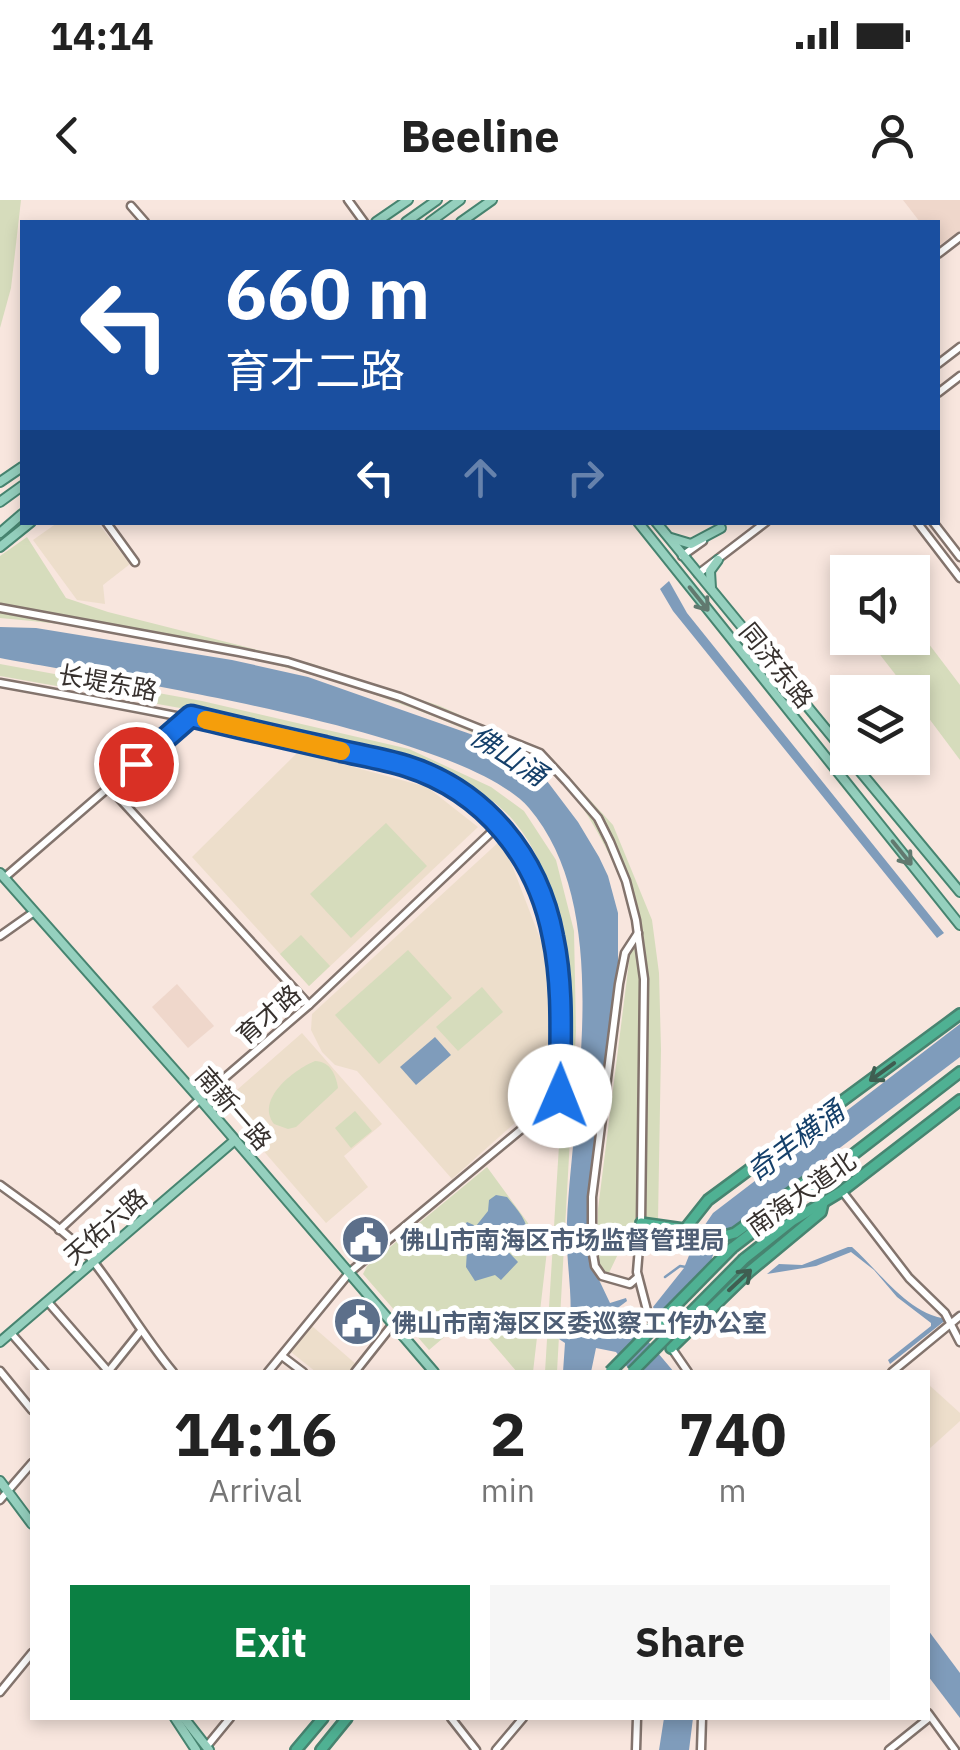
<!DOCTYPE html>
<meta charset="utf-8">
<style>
:root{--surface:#fff;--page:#f6f6f6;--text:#222;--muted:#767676;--accent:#0b8043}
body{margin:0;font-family:"IBM Plex Sans","Noto Sans SC",sans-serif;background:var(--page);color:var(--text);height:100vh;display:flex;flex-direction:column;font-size:38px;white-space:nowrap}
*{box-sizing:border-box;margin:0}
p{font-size:32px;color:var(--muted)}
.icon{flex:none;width:55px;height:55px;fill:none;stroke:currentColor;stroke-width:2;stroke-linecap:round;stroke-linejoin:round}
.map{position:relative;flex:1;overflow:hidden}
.drawer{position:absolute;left:30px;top:1170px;width:900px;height:350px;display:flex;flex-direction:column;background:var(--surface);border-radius:0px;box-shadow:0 5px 15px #0003}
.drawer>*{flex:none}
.hud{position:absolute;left:20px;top:20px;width:920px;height:305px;border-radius:0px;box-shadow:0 5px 15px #0003;background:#1a4fa0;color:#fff;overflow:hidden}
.tools{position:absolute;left:830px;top:355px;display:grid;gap:20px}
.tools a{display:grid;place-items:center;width:100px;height:100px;border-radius:0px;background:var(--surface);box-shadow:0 5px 15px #0003;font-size:50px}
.pin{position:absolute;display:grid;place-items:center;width:85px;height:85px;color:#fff;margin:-42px;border:5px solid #fff;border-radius:50%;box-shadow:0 2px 10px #0007}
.me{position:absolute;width:110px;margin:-55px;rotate:1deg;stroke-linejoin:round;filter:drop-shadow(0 0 8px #0008)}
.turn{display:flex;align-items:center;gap:35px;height:210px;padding:0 40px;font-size:45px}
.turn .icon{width:130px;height:130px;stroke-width:2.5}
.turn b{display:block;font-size:70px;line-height:85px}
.lanes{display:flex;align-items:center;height:95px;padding:0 40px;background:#0003;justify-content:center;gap:50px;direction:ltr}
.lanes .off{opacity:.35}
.eta{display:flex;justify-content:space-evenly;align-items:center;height:170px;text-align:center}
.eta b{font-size:60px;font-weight:700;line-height:70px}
.action{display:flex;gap:20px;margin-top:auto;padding:20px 40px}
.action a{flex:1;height:115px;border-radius:0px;background:var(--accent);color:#fff;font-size:40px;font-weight:700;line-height:115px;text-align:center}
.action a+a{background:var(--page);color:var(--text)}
.status{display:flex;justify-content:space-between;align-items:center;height:70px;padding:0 50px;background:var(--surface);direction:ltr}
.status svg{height:28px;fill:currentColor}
header{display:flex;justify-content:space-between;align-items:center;height:130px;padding:0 40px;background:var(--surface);font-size:45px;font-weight:700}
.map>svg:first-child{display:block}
.built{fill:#efd7cb}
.education{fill:#eddecb}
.green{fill:#d6dcbc}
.water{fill:#7f9cbb}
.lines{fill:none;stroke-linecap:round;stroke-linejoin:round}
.stream{stroke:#7f9cbb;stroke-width:2.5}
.minor-casing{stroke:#83746d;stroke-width:11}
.major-casing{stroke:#478470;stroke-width:12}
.highway-casing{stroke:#478470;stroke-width:14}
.minor{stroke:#fff;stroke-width:6}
.major{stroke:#95d0be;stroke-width:8}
.highway{stroke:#4fb193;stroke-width:9}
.highway-bridge-casing{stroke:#478470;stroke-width:14;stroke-linecap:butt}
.highway-bridge{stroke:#4fb193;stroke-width:9}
.oneway{stroke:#61796f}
.oneway2{stroke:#3f5e51}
.route-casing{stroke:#114b97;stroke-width:25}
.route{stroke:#1a73e8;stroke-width:18}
.slow{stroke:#f59e0b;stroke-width:18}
.labels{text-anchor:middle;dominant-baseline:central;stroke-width:10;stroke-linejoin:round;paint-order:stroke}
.street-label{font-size:25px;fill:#37312e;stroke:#fff}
.service-label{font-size:25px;font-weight:bold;fill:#4e5e75;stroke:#fff;text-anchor:start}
.water-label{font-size:28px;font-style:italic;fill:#15406a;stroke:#fff}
</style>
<div class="status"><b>14:14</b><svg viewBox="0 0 49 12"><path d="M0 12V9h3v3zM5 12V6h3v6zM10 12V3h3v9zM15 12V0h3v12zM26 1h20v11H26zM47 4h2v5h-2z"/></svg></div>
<header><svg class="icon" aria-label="back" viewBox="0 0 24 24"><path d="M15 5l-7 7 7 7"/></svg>Beeline<svg class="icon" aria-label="person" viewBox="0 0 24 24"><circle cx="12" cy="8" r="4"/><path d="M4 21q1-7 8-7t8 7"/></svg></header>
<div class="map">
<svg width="960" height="1550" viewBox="0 0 960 1550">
<rect width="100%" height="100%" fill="#f8e6de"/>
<!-- built -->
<g class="built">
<path d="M903 0H960V31L938 46V22H920Z"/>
<path d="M177 784 214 826 188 848 152 807Z"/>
</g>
<!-- education -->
<g class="education">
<path d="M57 323H98L130 364 103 385 105 404 77 400 33 340Z"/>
<path d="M298 552 427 587 478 627 309 786 192 657Z"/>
<path d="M502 639 546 754 551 880 537 903 452 979 357 871 335 865 322 852 311 830 312 814Z"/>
<path d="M302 833 382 924 344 956 368 987 326 1023 222 903Z"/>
<path d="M312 1126 357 1165 351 1172H316L291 1152Z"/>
<path d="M928 1184 960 1213V1221L928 1250Z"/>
</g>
<!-- green -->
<g class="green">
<path d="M0 0H21L11 88 0 128Z"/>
<path d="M27 337 66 398 108 412 313 464 440 506 549 555 613 625 652 720 659 773 661 849 658 1020H638L634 1053 618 1054 607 1077 597 1065 598 1009 630 754C641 728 626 692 615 667 601 635 570 580 541 562 520 549 494 541 471 532 325 468 159 431 0 418V356Z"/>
<path d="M913 423 960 485V560L913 497 912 492H909L867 438H912Z"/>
<path d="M0 464 202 501 409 549 491 587 524 611 556 660 574 731 576 831 557 1172H545L566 832C564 763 561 675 513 620 487 590 443 571 407 559L197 511 0 476Z"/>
<path d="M386 623 427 666 351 738 310 694Z"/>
<path d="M301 735 330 766 309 786 280 754Z"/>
<path d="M408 750 452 798 379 864 335 815Z"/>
<path d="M482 787 503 812 458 851 436 827Z"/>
<path d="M315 861C330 861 336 875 338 888L296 927 288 929 274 924C255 900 293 870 315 861Z"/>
<path d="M355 911 372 931 351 948 335 928Z"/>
<path d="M487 967 528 1023 532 1038 548 1042 533 1172H517L469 1116 429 1150 363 1074 367 1066Z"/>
</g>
<!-- water -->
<g class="water">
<path d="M669 381 687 413 944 733 937 738 673 411 660 389Z"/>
<path d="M0 427 36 428 232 460 308 477 476 536 536 570 547 581 578 622 599 657 608 676 618 713V763L589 1004 591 1063 610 1103 626 1098 627 1101 603 1119V1124L623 1129 636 1127 674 1172H631L616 1152 596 1148 591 1172H563L565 1143 559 1139 561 1133 570 1127C573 1091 565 1057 567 1021 573 899 615 709 529 608 461 530 111 479 0 458Z"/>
<path d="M960 824V857L718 1040 711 1061 660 1122 653 1107 684 1068 696 1038 713 1013Z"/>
<path d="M435 837 451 855 416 885 400 867Z"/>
<path d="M496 995 507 997C518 1010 529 1022 528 1039L509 1029 502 1045 518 1062 501 1080 495 1075 475 1081 466 1067 468 1032 463 1027 467 1022 476 1026 488 1011 489 1000Z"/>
<path d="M848 1047H852C881 1073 908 1114 947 1119L890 1164 888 1160 931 1126V1123L897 1097 874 1070 851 1052 816 1066 767 1074 779 1064 802 1065Z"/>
<path d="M928 1430 960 1473V1518L928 1476Z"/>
<path d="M664 1518H693L689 1550H659Z"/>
</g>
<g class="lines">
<!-- stream -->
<path class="stream" d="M665 1077 680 1066 686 1067"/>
<defs>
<g id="minor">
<path d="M348 0 364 22"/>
<path d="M131 6 145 22"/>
<path d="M938 54 960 37"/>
<path d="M938 164 960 147"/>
<path d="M938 193 960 176"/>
<path d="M106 322 135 362"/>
<path d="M917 322 960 378"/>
<path d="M933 322 960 357"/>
<path d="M682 356 703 341"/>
<path d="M698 374 766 322"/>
<path d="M0 408 239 452 288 462 400 497 540 553 566 581 598 618 610 642 626 681 636 720 644 779 641 1023 637 1072 648 1114 688 1172"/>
<path d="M0 483C105 502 209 521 313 545 356 554 404 561 444 581 474 597 503 624 521 653 566 724 561 816 560 897L350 1072 268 1172"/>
<path d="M109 587 309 805"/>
<path d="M4 678 190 517"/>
<path d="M638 733 625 753 619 784 592 997V1048L595 1066 602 1076 630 1084 638 1077"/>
<path d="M0 736 34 712"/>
<path d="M0 985C32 1009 71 1033 96 1065 123 1100 144 1137 173 1172"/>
<path d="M842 991 909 1078 945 1113 960 1142"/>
<path d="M59 1030 200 899 309 805 500 624"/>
<path d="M48 1102 108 1171"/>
<path d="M11 1133 45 1172"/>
<path d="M282 1156 303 1172"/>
<path d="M0 1171 32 1210"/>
<path d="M108 1172 140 1132"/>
<path d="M355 1172 393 1124"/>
<path d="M892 1172 960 1116"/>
<path d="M0 1300 32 1263"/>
<path d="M0 1492 32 1453"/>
<path d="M928 1513 955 1550"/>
<path d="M451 1518 476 1550"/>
<path d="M207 1546 230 1518"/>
<path d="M496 1550 523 1518"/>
<path d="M636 1550 637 1518"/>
<path d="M701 1550 702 1518"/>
<path d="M889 1550 930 1517"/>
</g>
<g id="major">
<path d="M376 22 408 0"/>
<path d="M406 22 437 0"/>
<path d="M430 22 460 0"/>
<path d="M461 22 492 0"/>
<path d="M0 282 22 267"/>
<path d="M0 302 22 286"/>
<path d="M638 322 960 725"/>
<path d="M656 322 848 556"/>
<path d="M0 333 22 314"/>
<path d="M671 338 691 344 721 328"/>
<path d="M0 347 31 322"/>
<path d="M711 388 710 371 718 360"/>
<path d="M849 558 960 692"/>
<path d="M0 673 200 899 434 1172"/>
<path d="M0 1142 235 940"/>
<path d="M0 1281 32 1324"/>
<path d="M175 1518 196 1550"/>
<path d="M184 1518 209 1550"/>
</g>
<g id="highway">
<path d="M641 1023 698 1031"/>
<path d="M685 1029 708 1000 960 814"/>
<path d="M724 1036 735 1033 815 975 826 973"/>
<path d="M732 1048 960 872"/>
<path d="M744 1059 792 1021 842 991 960 900"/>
<path d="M671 1148 750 1071 821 1012 823 1003"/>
<path d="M296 1550 323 1518"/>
<path d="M321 1550 347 1518"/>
</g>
</defs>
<!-- minor casing -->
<use href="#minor" class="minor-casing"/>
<!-- major casing -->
<use href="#major" class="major-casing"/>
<!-- highway casing -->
<use href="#highway" class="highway-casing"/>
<!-- minor -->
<use href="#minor" class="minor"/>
<!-- major -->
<use href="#major" class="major"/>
<!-- highway -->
<use href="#highway" class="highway"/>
<defs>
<g id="highway-bridge">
<path d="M698 1031 724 1036"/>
<path d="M610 1172 732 1048"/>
<path d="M632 1172 744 1059"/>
</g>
</defs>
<!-- highway-bridge casing -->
<use href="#highway-bridge" class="highway-bridge-casing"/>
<!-- highway-bridge -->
<use href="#highway-bridge" class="highway-bridge"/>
</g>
<!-- one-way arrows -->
<defs><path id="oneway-shaft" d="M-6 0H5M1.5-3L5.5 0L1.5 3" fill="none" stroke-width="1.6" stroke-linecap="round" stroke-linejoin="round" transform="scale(2.5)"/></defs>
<g class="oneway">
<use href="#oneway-shaft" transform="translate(699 399) rotate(51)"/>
<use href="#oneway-shaft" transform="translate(902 653) rotate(51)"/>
</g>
<g class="oneway2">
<use href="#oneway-shaft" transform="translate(882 872) rotate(144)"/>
<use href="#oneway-shaft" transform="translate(740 1080) rotate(-43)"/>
</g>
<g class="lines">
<defs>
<path id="route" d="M136 564 191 516C235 527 280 537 325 547 352 554 380 558 406 566 485 591 538 657 553 737 564 789 560 843 560 896"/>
</defs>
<!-- route casing -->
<use href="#route" class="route-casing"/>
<!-- route -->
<use href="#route" class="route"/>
<!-- slow -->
<path class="slow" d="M206 520 341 551"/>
</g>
<!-- icons -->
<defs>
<symbol id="civic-disc" viewBox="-11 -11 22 22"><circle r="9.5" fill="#5c6f8a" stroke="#fff"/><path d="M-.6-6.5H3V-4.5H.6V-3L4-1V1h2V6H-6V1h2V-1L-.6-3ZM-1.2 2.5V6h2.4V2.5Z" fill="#fff"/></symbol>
</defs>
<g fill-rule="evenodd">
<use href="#civic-disc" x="338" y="1012" width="55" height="55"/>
<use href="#civic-disc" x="330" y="1094" width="55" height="55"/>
</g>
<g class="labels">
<!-- street labels -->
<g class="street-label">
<text transform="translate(777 465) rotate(51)">同济东路</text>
<text transform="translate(108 482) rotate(10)">长堤东路</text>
<text transform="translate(268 814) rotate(-41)">育才路</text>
<text transform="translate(234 908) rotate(49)">南新一路</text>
<text transform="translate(801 993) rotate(-35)">南海大道北</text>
<text transform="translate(105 1026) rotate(-41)">天佑六路</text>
</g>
<!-- service labels -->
<g class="service-label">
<text x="400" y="1039">佛山市南海区市场监督管理局</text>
<text x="392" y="1122">佛山市南海区区委巡察工作办公室</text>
</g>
<!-- water labels -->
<g class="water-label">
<text transform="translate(509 555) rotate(33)">佛山涌</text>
<text transform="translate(795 941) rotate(-37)">奇丰横涌</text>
</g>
</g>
</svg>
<div class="tools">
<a><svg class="icon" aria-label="sound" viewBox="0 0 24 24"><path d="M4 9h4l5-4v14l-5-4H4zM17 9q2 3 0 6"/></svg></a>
<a><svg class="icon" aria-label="layers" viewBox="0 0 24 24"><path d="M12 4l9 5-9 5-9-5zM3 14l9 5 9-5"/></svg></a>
</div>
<div class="pin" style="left:136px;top:564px;background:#d93025"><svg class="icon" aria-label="arrive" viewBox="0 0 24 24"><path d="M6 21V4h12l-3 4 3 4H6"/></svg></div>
<svg class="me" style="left:560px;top:896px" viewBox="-20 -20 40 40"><circle r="19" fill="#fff"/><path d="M0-13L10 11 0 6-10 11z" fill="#1a73e8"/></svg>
<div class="hud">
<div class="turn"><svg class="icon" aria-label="left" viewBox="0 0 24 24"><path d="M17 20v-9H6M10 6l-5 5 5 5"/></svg><div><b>660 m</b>育才二路</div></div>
<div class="lanes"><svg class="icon" aria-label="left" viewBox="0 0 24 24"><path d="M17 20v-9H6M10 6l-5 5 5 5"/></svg><svg class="icon off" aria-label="ahead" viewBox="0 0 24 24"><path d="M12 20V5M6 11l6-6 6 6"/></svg><svg class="icon off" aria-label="right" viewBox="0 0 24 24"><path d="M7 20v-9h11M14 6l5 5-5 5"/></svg></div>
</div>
<section class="drawer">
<div class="eta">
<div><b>14:16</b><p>Arrival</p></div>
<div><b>2</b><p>min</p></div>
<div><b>740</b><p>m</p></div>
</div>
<div class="action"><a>Exit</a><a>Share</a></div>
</section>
</div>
